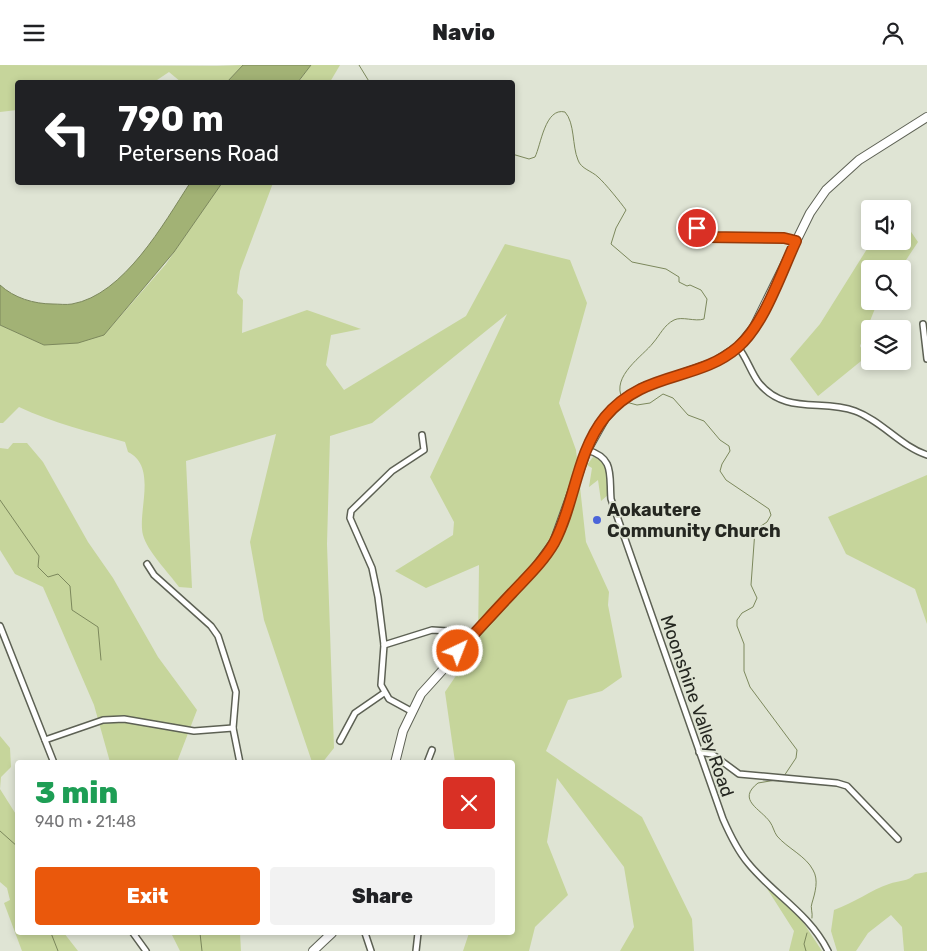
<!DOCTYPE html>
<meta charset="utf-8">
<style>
:root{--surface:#fff;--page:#f2f2f2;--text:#202124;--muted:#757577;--accent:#ea580c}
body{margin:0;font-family:Rubik,sans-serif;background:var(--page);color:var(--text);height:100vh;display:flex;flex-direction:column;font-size:19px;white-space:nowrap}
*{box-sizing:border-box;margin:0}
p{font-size:16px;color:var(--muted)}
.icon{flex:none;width:28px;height:28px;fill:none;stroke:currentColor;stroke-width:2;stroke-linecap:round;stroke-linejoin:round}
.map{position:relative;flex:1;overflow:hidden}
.details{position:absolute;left:15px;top:695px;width:500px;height:175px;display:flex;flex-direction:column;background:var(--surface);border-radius:5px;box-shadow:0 2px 8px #0003}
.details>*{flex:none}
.hud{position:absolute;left:15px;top:15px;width:500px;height:105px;border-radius:5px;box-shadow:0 2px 8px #0003;background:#202124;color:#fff;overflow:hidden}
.buttons{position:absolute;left:861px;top:135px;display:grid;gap:10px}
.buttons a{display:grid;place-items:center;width:50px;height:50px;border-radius:5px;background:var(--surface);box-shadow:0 2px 8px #0003;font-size:25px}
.pin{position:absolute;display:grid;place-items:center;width:42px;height:42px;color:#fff;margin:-21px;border:2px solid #fff;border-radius:50%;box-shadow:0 1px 5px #0007}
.me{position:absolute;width:55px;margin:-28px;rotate:43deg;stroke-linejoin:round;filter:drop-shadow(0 0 4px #0008)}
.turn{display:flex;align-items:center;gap:18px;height:105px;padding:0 20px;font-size:22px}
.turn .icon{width:65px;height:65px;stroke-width:2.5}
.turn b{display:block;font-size:35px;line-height:42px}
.round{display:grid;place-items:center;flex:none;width:52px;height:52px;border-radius:5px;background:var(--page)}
.summary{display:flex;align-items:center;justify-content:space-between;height:85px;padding:0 20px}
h1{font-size:30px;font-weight:800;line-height:38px;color:#1e9e55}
.cta{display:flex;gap:10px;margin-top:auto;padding:10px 20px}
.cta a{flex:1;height:58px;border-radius:5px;background:var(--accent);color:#fff;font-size:20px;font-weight:800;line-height:58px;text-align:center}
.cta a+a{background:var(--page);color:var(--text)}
header{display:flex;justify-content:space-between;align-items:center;height:65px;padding:0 20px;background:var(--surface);font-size:22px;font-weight:800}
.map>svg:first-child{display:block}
.green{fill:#c6d59b}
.water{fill:#a2b275;stroke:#7c885c}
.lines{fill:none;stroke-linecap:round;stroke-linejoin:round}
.stream{stroke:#7c885c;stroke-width:1}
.minor-casing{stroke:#5d6154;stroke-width:8}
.highway-casing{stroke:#5d6154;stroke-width:10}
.minor{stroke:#fff;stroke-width:5}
.highway{stroke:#fff;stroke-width:8}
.route-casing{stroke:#983908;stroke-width:12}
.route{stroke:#ea580c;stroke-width:9}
.poi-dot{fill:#4b65d9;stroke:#dfe4d4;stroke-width:2}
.labels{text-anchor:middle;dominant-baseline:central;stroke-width:4;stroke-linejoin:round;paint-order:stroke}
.poi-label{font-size:18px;font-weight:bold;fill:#252721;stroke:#dfe4d4;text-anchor:start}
.street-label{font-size:18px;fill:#252721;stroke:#dfe4d4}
</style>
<header><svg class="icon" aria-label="menu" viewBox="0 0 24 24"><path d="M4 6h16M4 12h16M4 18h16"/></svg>Navio<svg class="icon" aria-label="person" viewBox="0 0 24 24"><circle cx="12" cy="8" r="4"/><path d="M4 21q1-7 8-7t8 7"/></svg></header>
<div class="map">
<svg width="927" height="886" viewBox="0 0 927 886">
<rect width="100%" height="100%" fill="#dfe4d4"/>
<!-- green -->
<g class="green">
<path d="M0 0 217 1 243 0 227 17H181L169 7 154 17 18 18 17 45 0 47Z"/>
<path d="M311 0H340L330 17 298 18Z"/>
<path d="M222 118H273L240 206 237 228 243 235 242 268 307 245 361 264 331 270 326 300 344 325 466 251 505 179 570 195 587 238 559 338 576 385 586 477 609 527 608 540 622 612 602 626 568 635 546 686 642 752 692 854 694 886H620L634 862 624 802 557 713 547 777 568 830 535 862 529 886H463L469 868H512V698L455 697 445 627 478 578 479 500 426 523 395 506 453 470 454 457 430 412 507 249 372 358 330 371 327 479 334 683 322 698 312 697 264 555 250 477 276 369 186 396 192 523 179 522C169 508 147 486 143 470 137 446 158 402 128 387L125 377C90 367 53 358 19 342L3 358H0V260L44 280 104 270 166 199Z"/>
<path d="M903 155 918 177 900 204H870V236H878L860 281 866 292 818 331 790 294 820 259 872 176H902Z"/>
<path d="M13 378H27L43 397 88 477 113 513 158 592 197 645 177 697H110L94 640 43 522 15 509 0 485V383L8 384Z"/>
<path d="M593 392 602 394 607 402 609 429 601 436 598 415 589 422 592 403 587 400Z"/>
<path d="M927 410V559L915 524 846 489 828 452Z"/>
<path d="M0 671 10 683 11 702 1 712 0 724 17 751 18 868H64L78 886H22L4 838 10 835 7 823 0 817Z"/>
<path d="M927 807V886H904L902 862 891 850 868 868 856 886H837L831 866 834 845C854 838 871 825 889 819 899 815 908 817 915 809Z"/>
<path d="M766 822 801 854 822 886H789L794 866Z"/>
<path d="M171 868H240L241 886H180Z"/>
</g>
<!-- water -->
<g class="water">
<path d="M243 0H311L298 17H227Z"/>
<path d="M190 118H222L174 187 104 270 78 278 44 280 0 260V220C14 233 34 239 53 239 59 239 66 240 72 239 124 230 164 158 190 118Z"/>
</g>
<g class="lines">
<!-- stream -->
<g class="stream">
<path d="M359 0 370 18"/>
<path d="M512 89 529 94 535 92C541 80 545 42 565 47 575 58 572 81 578 95 581 104 592 106 598 112 605 118 621 138 626 145L616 163 611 179 632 197 666 204 679 212V217L687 221 690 220 701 225 707 234 704 254C695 257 682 251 674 255 664 260 660 270 653 278 643 291 611 311 622 333"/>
<path d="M626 337 637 340 650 338 663 329 673 333 688 350 704 356 720 375 729 381 730 386 722 399 720 406 726 415 769 444 771 450 767 457 755 465 751 520 757 533 753 542 742 548 737 555V561L744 579V606L750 622 797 685 796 693 784 711"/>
<path d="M0 435 39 491 38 502 48 512 58 509 70 521 72 545 98 562 101 595"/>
<path d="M142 698V697"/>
<path d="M782 714 758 718C736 735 761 744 770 757 773 761 774 767 777 771 787 783 806 791 813 805 819 815 815 828 812 838 810 842 813 848 812 853"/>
<path d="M0 766 18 782"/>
<path d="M51 868 58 886"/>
<path d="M200 868 202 886"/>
<path d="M806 886 804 879 807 868"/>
</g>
<defs>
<g id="minor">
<path d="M697 163 700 170 706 173H784L796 176"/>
<path d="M923 259 927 294"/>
<path d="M738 282C747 293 751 308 759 318 785 350 822 334 855 346 882 356 900 381 927 390"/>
<path d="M587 385C615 393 609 410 611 434L723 754C730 770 737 785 748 798 773 829 809 848 828 886"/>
<path d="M147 499 154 510 211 561 218 571 236 627 233 663 240 698"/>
<path d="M0 561 54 698"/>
<path d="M384 580 432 565 448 566"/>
<path d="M411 646 389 634 381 620 384 580 378 532 372 503 350 453 351 446 392 406 424 385 422 370"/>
<path d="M45 675 103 655 124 654 194 666 233 663"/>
<path d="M340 676 355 648 384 628"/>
<path d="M699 687 712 689 739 709 837 718 847 721 898 774"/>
<path d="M427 698 432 685"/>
<path d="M133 868 146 886"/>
<path d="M365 868 371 886"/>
<path d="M416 886 418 868"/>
</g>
<g id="highway">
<path d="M395 698 403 666 421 629 535 503 554 477 587 385 605 353 618 339 641 323 713 298 738 282 754 262 810 148 826 125 859 95 927 52"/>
<path d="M313 886 332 868"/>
</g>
</defs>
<!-- minor casing -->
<use href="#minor" class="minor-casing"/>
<!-- highway casing -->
<use href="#highway" class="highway-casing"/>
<!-- minor -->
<use href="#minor" class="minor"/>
<!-- highway -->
<use href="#highway" class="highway"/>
</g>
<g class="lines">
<defs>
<path id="route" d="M458 586C476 567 494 547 512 528 527 512 543 497 554 478 575 439 576 388 605 352 644 305 698 317 738 282 764 260 781 208 796 176L784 173 706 172 700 170 697 163"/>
</defs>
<!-- route casing -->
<use href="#route" class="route-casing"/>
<!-- route -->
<use href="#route" class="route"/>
</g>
<!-- markers -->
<circle class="poi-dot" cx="597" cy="455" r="5"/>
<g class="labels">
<!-- poi labels -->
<g class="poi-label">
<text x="607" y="445">Aokautere<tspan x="607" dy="21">Community Church</tspan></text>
</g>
<!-- street labels -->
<g class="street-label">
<text transform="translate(697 641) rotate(71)">Moonshine Valley Road</text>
</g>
</g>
</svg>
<div class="buttons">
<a><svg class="icon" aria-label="sound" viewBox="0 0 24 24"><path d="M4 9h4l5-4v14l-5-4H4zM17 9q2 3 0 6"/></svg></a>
<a><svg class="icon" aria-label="search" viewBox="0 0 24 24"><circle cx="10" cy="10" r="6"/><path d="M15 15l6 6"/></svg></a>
<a><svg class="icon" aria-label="layers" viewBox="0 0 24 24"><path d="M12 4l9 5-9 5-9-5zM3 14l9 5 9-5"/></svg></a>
</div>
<div class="pin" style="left:697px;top:163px;background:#d93025"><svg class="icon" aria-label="arrive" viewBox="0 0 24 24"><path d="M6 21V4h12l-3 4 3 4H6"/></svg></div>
<svg class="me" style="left:458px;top:586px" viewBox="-20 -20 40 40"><circle r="17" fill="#ea580c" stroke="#fff" stroke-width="3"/><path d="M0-11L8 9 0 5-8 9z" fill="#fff"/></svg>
<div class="hud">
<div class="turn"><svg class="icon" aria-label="left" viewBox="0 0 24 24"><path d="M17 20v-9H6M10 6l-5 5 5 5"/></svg><div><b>790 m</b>Petersens Road</div></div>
</div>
<section class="details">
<div class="summary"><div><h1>3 min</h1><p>940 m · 21:48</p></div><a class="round" style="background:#d93025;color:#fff"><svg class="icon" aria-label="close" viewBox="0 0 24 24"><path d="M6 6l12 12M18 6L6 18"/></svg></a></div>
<div class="cta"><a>Exit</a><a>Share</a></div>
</section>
</div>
